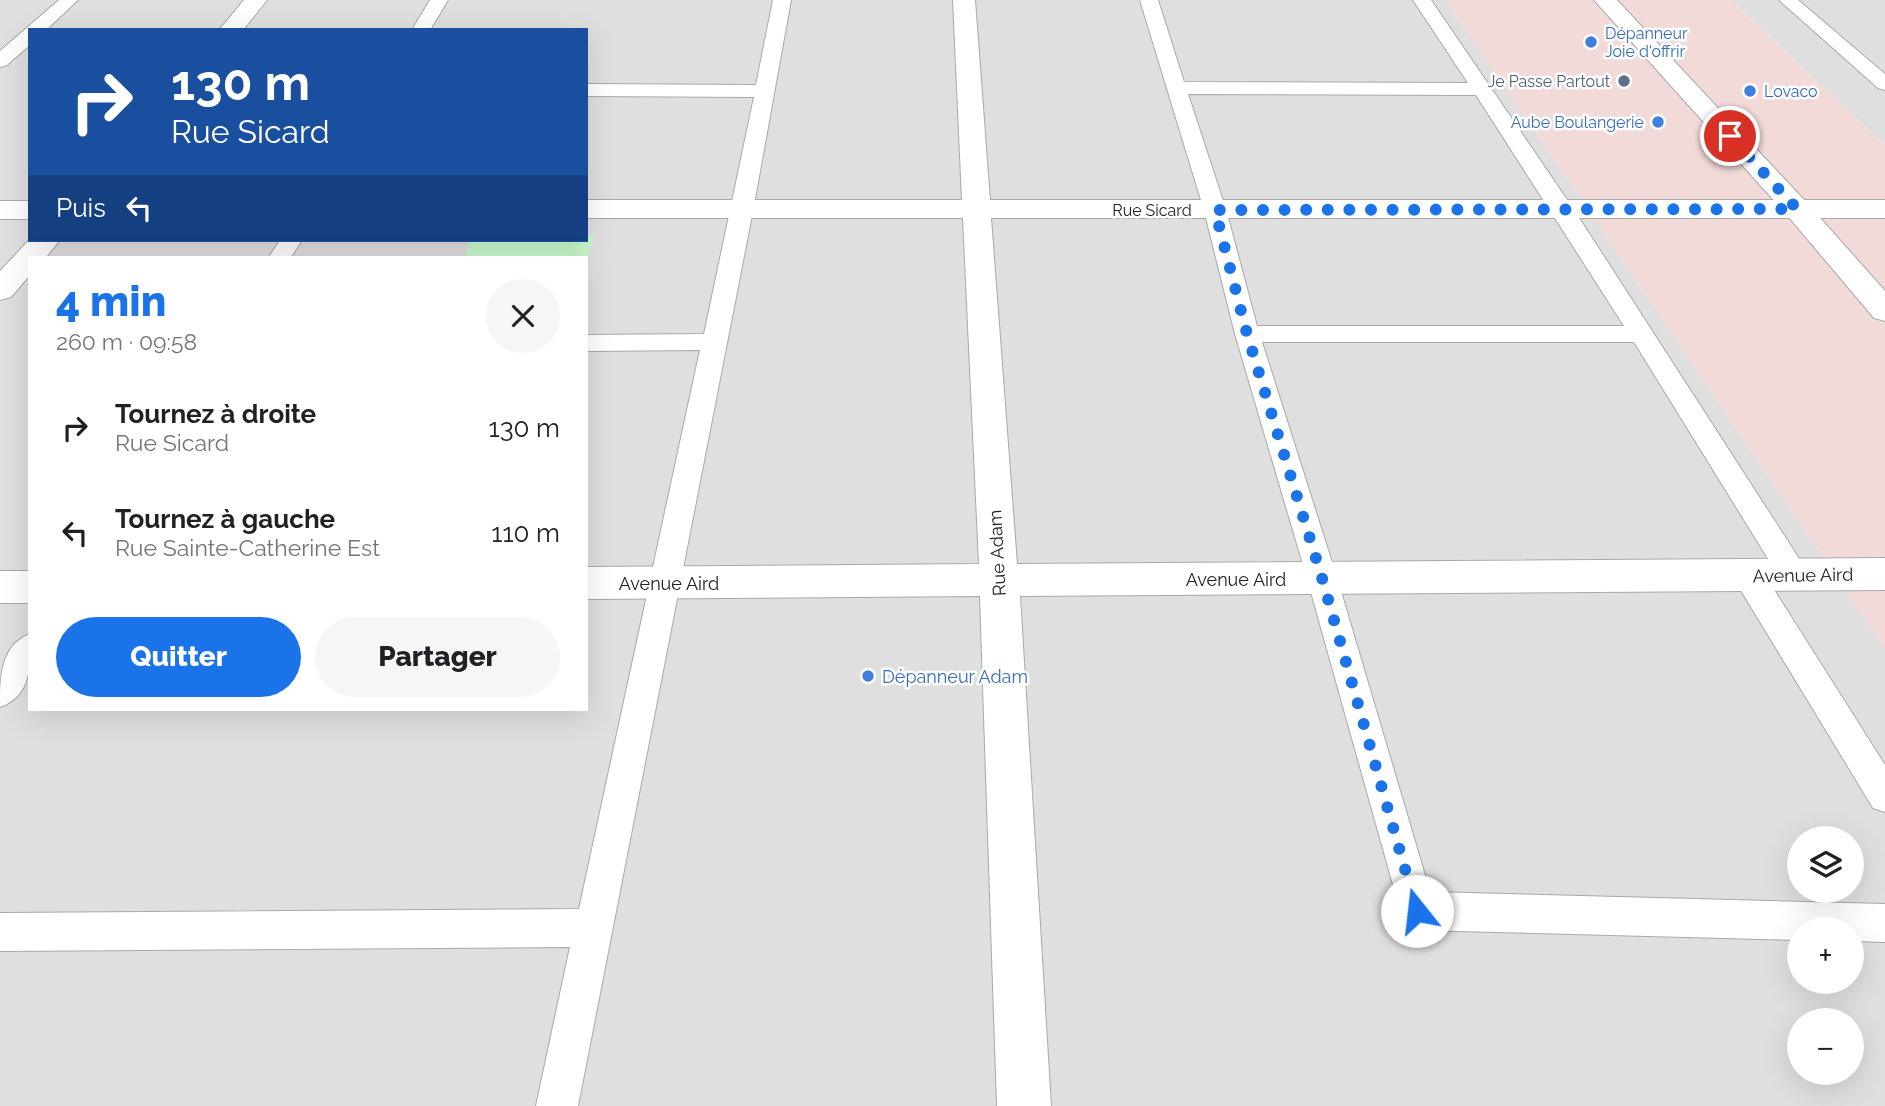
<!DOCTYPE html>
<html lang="fr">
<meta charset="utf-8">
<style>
:root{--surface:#fff;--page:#f6f6f6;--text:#202124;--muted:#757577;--accent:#1a73e8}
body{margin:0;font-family:Raleway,sans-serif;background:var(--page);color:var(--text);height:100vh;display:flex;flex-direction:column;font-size:26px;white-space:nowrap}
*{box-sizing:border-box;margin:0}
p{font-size:23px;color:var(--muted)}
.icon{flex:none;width:38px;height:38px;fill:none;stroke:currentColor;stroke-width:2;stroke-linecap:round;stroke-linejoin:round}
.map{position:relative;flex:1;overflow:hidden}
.panel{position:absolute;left:28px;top:256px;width:560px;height:455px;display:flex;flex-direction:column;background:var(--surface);border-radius:0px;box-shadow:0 7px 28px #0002}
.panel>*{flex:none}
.banner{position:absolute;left:28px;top:28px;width:560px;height:214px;border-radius:0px;box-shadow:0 7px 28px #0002;background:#1a4fa0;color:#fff;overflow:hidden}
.fabs{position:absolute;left:1787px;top:826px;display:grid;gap:14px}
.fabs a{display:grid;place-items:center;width:77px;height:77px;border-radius:50%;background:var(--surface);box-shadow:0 7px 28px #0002;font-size:35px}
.pin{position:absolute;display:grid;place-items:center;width:60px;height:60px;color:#fff;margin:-30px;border:4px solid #fff;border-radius:50%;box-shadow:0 2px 7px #0007}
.me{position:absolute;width:77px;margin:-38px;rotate:344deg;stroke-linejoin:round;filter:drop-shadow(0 0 5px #0008)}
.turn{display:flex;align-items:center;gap:24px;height:147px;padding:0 28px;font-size:32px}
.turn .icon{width:91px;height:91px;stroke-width:2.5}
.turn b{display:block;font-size:49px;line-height:60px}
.then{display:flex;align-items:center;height:66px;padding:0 28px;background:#0003;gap:14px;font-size:26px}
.round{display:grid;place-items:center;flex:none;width:74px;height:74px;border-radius:37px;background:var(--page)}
.head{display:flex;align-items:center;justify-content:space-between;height:119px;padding:0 28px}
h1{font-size:42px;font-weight:800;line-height:52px;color:var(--accent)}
.primary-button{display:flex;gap:14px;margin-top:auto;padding:14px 28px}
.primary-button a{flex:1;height:80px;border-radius:42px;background:var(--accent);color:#fff;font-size:28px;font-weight:800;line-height:80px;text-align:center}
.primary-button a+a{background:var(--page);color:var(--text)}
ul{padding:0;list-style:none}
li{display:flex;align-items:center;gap:21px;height:105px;padding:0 28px}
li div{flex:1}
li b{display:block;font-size:26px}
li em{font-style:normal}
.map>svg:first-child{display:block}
.residential{fill:#e0dfdf;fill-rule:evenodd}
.commercial{fill:#f2dad9}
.park{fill:#c8facc}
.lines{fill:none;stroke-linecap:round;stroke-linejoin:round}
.service-casing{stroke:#a9a9a9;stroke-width:2}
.minor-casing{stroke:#a9a9a9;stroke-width:2}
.tertiary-casing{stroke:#a9a9a9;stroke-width:2}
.service{fill:#fff;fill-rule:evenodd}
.minor{fill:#fff;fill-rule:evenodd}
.tertiary{fill:#fff;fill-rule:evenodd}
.route{stroke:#1a73e8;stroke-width:12;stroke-dasharray:0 21.6}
.shop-dot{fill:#3f7fe0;stroke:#fff;stroke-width:2.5}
.service-dot{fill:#5c6f8a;stroke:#fff;stroke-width:2.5}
.labels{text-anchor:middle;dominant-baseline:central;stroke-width:5;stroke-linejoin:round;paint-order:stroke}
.far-shop-label{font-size:16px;fill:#366cbe;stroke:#fff;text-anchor:start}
.far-service-label{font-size:16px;fill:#4e5e75;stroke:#fff;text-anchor:end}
.far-street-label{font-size:16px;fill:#222;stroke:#fff}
.street-label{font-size:18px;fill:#222;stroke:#fff}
.shop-label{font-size:18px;fill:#366cbe;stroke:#fff;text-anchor:start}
</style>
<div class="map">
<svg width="1885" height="1106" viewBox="0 0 1885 1106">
<rect width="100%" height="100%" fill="#f2efe9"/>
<!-- residential -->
<g class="residential">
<path d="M0 0H1446L1885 649V1106H0ZM30 30H586V240H30ZM30 257H586V709H30ZM1799 838H1852V891H1799ZM1799 929H1852V982H1799ZM1799 1020H1852V1073H1799Z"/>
<path d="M1731 0H1885V146L1879 140Z"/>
</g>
<!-- commercial -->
<path class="commercial" d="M1446 0H1731L1885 146V649Z"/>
<!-- park -->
<path class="park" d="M586 236H595L586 260V257H464L471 240H586Z"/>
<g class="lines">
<defs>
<g id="service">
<path d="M59 0H78L46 30H30V45L7 65 0 67V51Z"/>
<path d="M430 0H448L430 30H412Z"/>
<path d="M773 0H791L753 210 578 1106H536L570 947 0 951V913L579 909 700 350 586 351V335L704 334 754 97 586 96V84L756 85Z"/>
<path d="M1140 0H1158L1184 82 1468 83 1413 0H1431L1574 210 1809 574 1805 583 1794 586 1783 583 1634 342H1262L1337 578 1430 892 1885 904V942L1852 941V929H1799V940L1417 930 1404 924 1307 578 1235 334 1204 210ZM1188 94 1476 95 1624 326H1257L1226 210Z"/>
<path d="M1779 0H1798L1885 74V90L1878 88Z"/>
<path d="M280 240H302L291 257H269Z"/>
<path d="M1748 563 1759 566 1885 765V812L1873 808 1737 584 1733 575 1737 566Z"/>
<path d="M30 634C30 662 33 696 0 707 0 679 0 645 30 634Z"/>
</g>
<g id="minor">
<path d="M244 0H267L243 30H219Z"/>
<path d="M953 0H975L990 200H1885V218H991L1017 564 1885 558V590L1020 596 1051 1106H997L980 596 586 599V567L979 564 963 218H586V200H962Z"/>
<rect x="0" y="201" width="30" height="18"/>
<path d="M30 239 60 240 46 257H30V275L11 297 0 300V271Z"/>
<rect x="0" y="571" width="30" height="32"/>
</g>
<path id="tertiary" d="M1594 0H1617L1807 203 1885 291V321L1874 318 1787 215Z"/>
</defs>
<!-- service casing -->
<use href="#service" class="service-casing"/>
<!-- minor casing -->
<use href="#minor" class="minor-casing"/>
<!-- tertiary casing -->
<use href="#tertiary" class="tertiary-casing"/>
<!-- service -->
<use href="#service" class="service"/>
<!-- minor -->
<use href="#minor" class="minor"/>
<!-- tertiary -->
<use href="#tertiary" class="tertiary"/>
</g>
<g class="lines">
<!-- route -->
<path class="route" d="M1417 911 1322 578 1247 334 1215 210 1797 209 1730 136"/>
</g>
<!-- markers -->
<g class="shop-dot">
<circle cx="1591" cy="42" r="7"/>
<circle cx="1750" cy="91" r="7"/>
<circle cx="1658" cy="122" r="7"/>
<circle cx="868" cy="676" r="7"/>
</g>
<circle class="service-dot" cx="1624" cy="81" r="7"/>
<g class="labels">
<!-- far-shop labels -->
<g class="far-shop-label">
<text x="1605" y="33">Dépanneur<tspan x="1605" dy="18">Joie d'offrir</tspan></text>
<text x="1764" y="91">Lovaco</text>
<text x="1644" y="122" text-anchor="end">Aube Boulangerie</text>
</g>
<!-- far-service labels -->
<g class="far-service-label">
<text x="1610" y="81">Je Passe Partout</text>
</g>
<!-- far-street labels -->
<g class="far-street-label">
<text x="1152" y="210">Rue Sicard</text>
</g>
<!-- street labels -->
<g class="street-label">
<text transform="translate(997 553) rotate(-93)">Rue Adam</text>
<text transform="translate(1803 575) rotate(-1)">Avenue Aird</text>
<text x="1236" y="579">Avenue Aird</text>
<text x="669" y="583">Avenue Aird</text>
</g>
<!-- shop labels -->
<g class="shop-label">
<text x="882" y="676">Dépanneur Adam</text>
</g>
</g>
</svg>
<div class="fabs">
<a><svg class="icon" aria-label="layers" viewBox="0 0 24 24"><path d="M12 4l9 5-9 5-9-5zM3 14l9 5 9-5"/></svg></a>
<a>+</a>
<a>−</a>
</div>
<div class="pin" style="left:1730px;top:136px;background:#d93025"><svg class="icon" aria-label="arrive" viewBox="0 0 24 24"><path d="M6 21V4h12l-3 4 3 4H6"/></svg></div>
<svg class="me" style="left:1417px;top:911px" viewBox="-20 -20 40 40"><circle r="19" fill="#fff"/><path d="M0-13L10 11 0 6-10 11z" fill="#1a73e8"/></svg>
<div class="banner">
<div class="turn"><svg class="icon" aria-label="right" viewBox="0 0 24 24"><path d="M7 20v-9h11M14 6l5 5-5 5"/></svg><div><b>130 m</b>Rue Sicard</div></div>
<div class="then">Puis<svg class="icon" aria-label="left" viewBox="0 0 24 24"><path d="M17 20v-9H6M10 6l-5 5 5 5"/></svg></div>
</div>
<section class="panel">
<div class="head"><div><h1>4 min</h1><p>260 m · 09:58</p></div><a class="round"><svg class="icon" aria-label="close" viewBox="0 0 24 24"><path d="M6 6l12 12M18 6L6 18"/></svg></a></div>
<ul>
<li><svg class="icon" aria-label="right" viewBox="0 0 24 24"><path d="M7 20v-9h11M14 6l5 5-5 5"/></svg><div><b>Tournez à droite</b><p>Rue Sicard</p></div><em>130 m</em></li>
<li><svg class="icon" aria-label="left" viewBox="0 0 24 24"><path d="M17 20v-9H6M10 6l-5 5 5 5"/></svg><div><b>Tournez à gauche</b><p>Rue Sainte-Catherine Est</p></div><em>110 m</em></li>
</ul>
<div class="primary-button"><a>Quitter</a><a>Partager</a></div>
</section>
</div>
